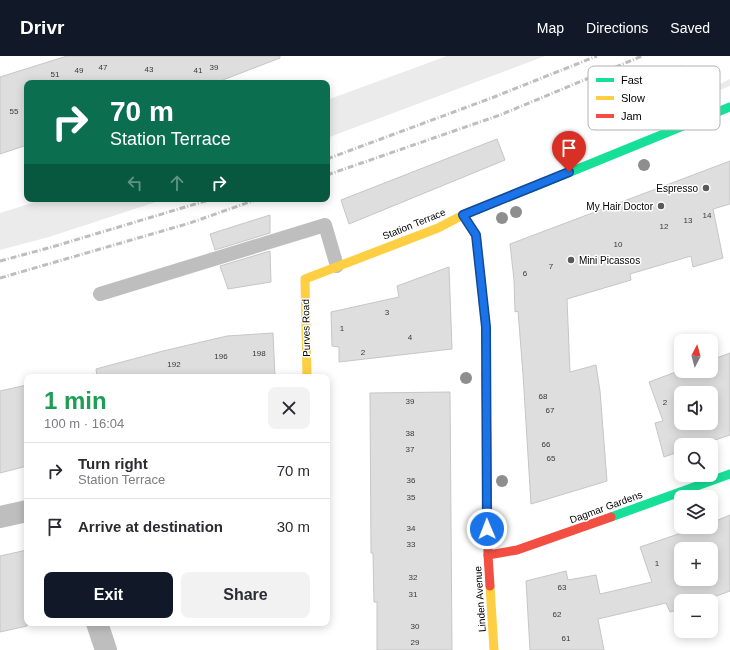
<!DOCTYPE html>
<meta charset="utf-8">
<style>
:root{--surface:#fff;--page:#f2f2f3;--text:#2b2b33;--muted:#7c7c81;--line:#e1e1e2;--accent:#111827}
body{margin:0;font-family:Helvetica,sans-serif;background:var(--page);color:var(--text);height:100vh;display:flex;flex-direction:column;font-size:15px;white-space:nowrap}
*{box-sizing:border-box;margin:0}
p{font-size:13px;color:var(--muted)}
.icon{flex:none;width:22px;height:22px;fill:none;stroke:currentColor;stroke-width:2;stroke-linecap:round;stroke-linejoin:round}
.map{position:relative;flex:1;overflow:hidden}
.side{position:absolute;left:24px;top:318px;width:306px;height:252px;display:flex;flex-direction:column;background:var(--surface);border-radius:8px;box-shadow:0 2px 10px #0003}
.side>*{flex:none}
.banner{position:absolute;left:24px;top:24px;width:306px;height:122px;border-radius:8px;box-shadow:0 2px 10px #0003;background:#0b6e4f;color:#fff;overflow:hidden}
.needle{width:26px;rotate:6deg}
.buttons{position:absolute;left:674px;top:278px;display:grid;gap:8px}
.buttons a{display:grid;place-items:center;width:44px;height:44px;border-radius:8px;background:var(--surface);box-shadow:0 2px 10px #0003;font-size:20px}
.pin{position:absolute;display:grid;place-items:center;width:34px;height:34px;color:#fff;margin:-41px -17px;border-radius:50% 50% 50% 0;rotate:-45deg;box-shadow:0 0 4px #0007}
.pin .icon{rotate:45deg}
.me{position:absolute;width:44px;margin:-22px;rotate:359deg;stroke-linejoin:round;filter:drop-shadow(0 0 3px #0008)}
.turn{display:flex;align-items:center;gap:14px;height:84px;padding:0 20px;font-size:18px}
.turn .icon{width:52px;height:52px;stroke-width:2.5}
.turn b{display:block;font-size:28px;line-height:34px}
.lanes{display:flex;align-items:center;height:38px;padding:0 20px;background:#0003;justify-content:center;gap:20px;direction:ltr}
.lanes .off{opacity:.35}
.round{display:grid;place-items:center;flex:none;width:42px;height:42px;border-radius:8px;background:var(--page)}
.head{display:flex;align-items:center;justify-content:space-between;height:68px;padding:0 20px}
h1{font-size:24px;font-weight:800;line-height:30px;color:#1e9e55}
.primary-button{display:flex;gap:8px;margin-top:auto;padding:8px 20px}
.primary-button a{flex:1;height:46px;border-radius:8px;background:var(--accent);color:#fff;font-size:16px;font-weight:800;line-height:46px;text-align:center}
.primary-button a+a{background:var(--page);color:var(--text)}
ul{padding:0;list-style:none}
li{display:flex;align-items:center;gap:12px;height:56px;padding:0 20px;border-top:1px solid var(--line)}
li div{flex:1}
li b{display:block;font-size:15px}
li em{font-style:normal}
header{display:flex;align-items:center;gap:24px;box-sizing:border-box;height:56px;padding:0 20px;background:var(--accent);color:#fff}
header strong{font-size:19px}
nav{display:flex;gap:22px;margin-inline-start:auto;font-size:14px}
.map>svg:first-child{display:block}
.green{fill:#ebebeb}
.building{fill:#dedede;stroke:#c6c6c6;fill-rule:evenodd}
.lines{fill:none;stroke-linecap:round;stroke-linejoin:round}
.lane{stroke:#bebebe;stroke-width:14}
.street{stroke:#bebebe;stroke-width:22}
.fast{stroke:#16e098;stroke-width:9}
.slow{stroke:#ffcf43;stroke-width:9}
.jam{stroke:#f24e42;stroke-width:9}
.rail{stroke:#bebebe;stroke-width:3;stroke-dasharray:6 2 1 2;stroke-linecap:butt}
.tree{fill:#8e8e8e}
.route-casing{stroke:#114b97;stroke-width:10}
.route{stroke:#1a73e8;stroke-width:7}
.poi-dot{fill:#595959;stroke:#fff;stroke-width:1.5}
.labels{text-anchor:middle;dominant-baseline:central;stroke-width:3;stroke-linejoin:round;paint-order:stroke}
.number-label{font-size:8px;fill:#383838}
.poi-label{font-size:10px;fill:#000;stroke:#fff;text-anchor:end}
.street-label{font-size:10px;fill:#000;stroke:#fff}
.key{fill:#fff;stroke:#b2b2b2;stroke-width:1}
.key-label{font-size:11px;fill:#000}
</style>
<header>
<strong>Drivr</strong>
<nav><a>Map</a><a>Directions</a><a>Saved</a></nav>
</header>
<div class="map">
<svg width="730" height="594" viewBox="0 0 730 594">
<rect width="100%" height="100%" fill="#fff"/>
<!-- green -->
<g class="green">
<path d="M447 0H545L327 82V44Z"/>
<path d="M681 9 686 22 626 48 621 35Z"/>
<path d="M730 23V30L720 34 718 29Z"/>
<path d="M45 143H165L49 181 0 194V157Z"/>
</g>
<!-- building -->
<g class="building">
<path d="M67 0H280V2L215 27H27V89L0 98V21Z"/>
<path d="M497 83 505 104 349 168 341 144Z"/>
<path d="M730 105V148L713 153 723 202 693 211 691 200 630 218 631 224 567 243 570 316 596 309 600 335 607 425 531 448 523 318 518 255 515 256 514 224 510 188Z"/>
<path d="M270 159V177L215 194 210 178Z"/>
<path d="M270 195 271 226 228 233 220 210Z"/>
<path d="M449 211 452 293 339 306V291L332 290 331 256 399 241 397 230Z"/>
<path d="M273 277 275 321H97L96 313 163 295 227 280Z"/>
<path d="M730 297V379L700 389H681V395L664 401 655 367 663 365 649 326 681 314 711 315V304ZM681 337H711V367H681Z"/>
<path d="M27 329V410L0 417V335Z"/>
<path d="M450 336 452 594H377V546H374L373 497H371L370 337Z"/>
<path d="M730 459V535L703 545H681V553L670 556 666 547 598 563 604 594H530L526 525 566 515 568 524 596 519 600 538 652 526 640 491 699 471H711V467ZM681 493H711V523H681Z"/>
<path d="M27 494V570L0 576V500Z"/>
</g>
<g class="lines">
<!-- lane -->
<path class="lane" d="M100 238 325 169 337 210"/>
<!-- street -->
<g class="street">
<path d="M0 461 27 455"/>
<path d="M97 567 106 594"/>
</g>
<!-- fast -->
<g class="fast">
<path d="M531 132 730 51"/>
<path d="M611 461 730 418"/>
</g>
<!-- slow -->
<g class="slow">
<path d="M463 159 476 179 486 271V317"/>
<path d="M307 321 305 223 438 172 463 159 531 132"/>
<path d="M490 530 494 594"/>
</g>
<!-- jam -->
<g class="jam">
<path d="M486 317 488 499 490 530"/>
<path d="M488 499 517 494 611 461"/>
</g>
<!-- rail -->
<g class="rail">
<path d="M327 103 494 41 597 0"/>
<path d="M327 119 500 59 642 0"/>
<path d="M0 205 52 191 212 143"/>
<path d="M0 222 190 167 258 143"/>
</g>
</g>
<!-- trees -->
<g class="tree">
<circle cx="644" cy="109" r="6"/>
<circle cx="516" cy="156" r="6"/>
<circle cx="502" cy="162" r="6"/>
<circle cx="466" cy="322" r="6"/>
<circle cx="502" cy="425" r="6"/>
</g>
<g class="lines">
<defs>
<path id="route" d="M487 473 486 271 476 179 463 159 569 116"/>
</defs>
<!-- route casing -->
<use href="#route" class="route-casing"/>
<!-- route -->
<use href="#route" class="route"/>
</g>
<!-- markers -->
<g class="poi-dot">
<circle cx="706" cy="132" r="4"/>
<circle cx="661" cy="150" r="4"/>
<circle cx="571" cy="204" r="4"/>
</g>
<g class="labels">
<!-- number labels -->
<g class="number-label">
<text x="103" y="11">47</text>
<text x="214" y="11">39</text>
<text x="149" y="13">43</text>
<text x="79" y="14">49</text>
<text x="198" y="14">41</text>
<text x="55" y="18">51</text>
<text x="14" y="55">55</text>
<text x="707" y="159">14</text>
<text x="688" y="164">13</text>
<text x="664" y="170">12</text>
<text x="618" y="188">10</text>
<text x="551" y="210">7</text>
<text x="525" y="217">6</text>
<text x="387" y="256">3</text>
<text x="342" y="272">1</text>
<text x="410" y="281">4</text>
<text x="363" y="296">2</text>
<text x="259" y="297">198</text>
<text x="221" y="300">196</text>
<text x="174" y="308">192</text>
<text x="543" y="340">68</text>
<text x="410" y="345">39</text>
<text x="665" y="346">2</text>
<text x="550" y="354">67</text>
<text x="410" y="377">38</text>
<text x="546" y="388">66</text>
<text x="410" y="393">37</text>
<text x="551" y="402">65</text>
<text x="411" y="424">36</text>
<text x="411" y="441">35</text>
<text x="411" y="472">34</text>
<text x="411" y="488">33</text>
<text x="657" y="507">1</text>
<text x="413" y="521">32</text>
<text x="562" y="531">63</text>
<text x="413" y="538">31</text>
<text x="557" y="558">62</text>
<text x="415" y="570">30</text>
<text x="566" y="582">61</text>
<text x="415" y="586">29</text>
</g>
<!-- poi labels -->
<g class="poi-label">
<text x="698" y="132">Espresso</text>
<text x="653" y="150">My Hair Doctor</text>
<text x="579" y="204" text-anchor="start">Mini Picassos</text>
</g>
<!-- street labels -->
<g class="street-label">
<text transform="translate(414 168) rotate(-22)">Station Terrace</text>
<text transform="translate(306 272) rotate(-91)">Purves Road</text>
<text transform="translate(606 451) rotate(-20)">Dagmar Gardens</text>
<text transform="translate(480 543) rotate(-94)">Linden Avenue</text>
</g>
</g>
<!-- legend -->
<rect x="588" y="10" width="132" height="64" rx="6" class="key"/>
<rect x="596" y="22" width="18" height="4" fill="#16e098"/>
<rect x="596" y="40" width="18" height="4" fill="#ffcf43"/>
<rect x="596" y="58" width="18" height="4" fill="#f24e42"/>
<g class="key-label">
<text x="621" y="28">Fast</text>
<text x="621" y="46">Slow</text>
<text x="621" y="64">Jam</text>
</g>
</svg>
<div class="buttons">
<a><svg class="needle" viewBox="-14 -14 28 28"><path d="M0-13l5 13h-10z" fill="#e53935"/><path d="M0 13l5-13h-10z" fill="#7c7c81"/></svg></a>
<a><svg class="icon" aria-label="sound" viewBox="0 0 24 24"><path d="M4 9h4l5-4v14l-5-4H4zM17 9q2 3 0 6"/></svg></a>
<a><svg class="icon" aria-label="search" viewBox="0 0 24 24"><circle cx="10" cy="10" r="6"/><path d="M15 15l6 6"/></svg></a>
<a><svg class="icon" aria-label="layers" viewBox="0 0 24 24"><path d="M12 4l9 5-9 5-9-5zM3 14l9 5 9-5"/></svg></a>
<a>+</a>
<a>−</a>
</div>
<div class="pin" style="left:569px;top:116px;background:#d93025"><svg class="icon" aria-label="arrive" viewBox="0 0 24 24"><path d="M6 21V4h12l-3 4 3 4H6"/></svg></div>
<svg class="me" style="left:487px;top:473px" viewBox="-20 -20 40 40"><circle r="17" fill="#1a73e8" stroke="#fff" stroke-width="3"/><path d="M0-11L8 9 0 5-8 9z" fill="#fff"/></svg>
<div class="banner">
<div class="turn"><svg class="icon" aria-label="right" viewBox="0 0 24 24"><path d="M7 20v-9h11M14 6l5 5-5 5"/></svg><div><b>70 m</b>Station Terrace</div></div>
<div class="lanes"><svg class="icon off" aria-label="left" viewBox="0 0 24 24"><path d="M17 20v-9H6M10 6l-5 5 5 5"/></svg><svg class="icon off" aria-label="ahead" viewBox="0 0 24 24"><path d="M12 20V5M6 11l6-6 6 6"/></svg><svg class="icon" aria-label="right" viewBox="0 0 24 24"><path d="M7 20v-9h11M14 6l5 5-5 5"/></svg></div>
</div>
<section class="side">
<div class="head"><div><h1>1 min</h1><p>100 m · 16:04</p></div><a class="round"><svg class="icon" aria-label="close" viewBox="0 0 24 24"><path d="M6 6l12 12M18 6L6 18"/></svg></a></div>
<ul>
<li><svg class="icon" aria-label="right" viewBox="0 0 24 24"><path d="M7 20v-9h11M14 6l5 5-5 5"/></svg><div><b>Turn right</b><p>Station Terrace</p></div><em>70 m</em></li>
<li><svg class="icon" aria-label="arrive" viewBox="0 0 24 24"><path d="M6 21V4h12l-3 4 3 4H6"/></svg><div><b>Arrive at destination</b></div><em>30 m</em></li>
</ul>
<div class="primary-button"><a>Exit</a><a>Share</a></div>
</section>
</div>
